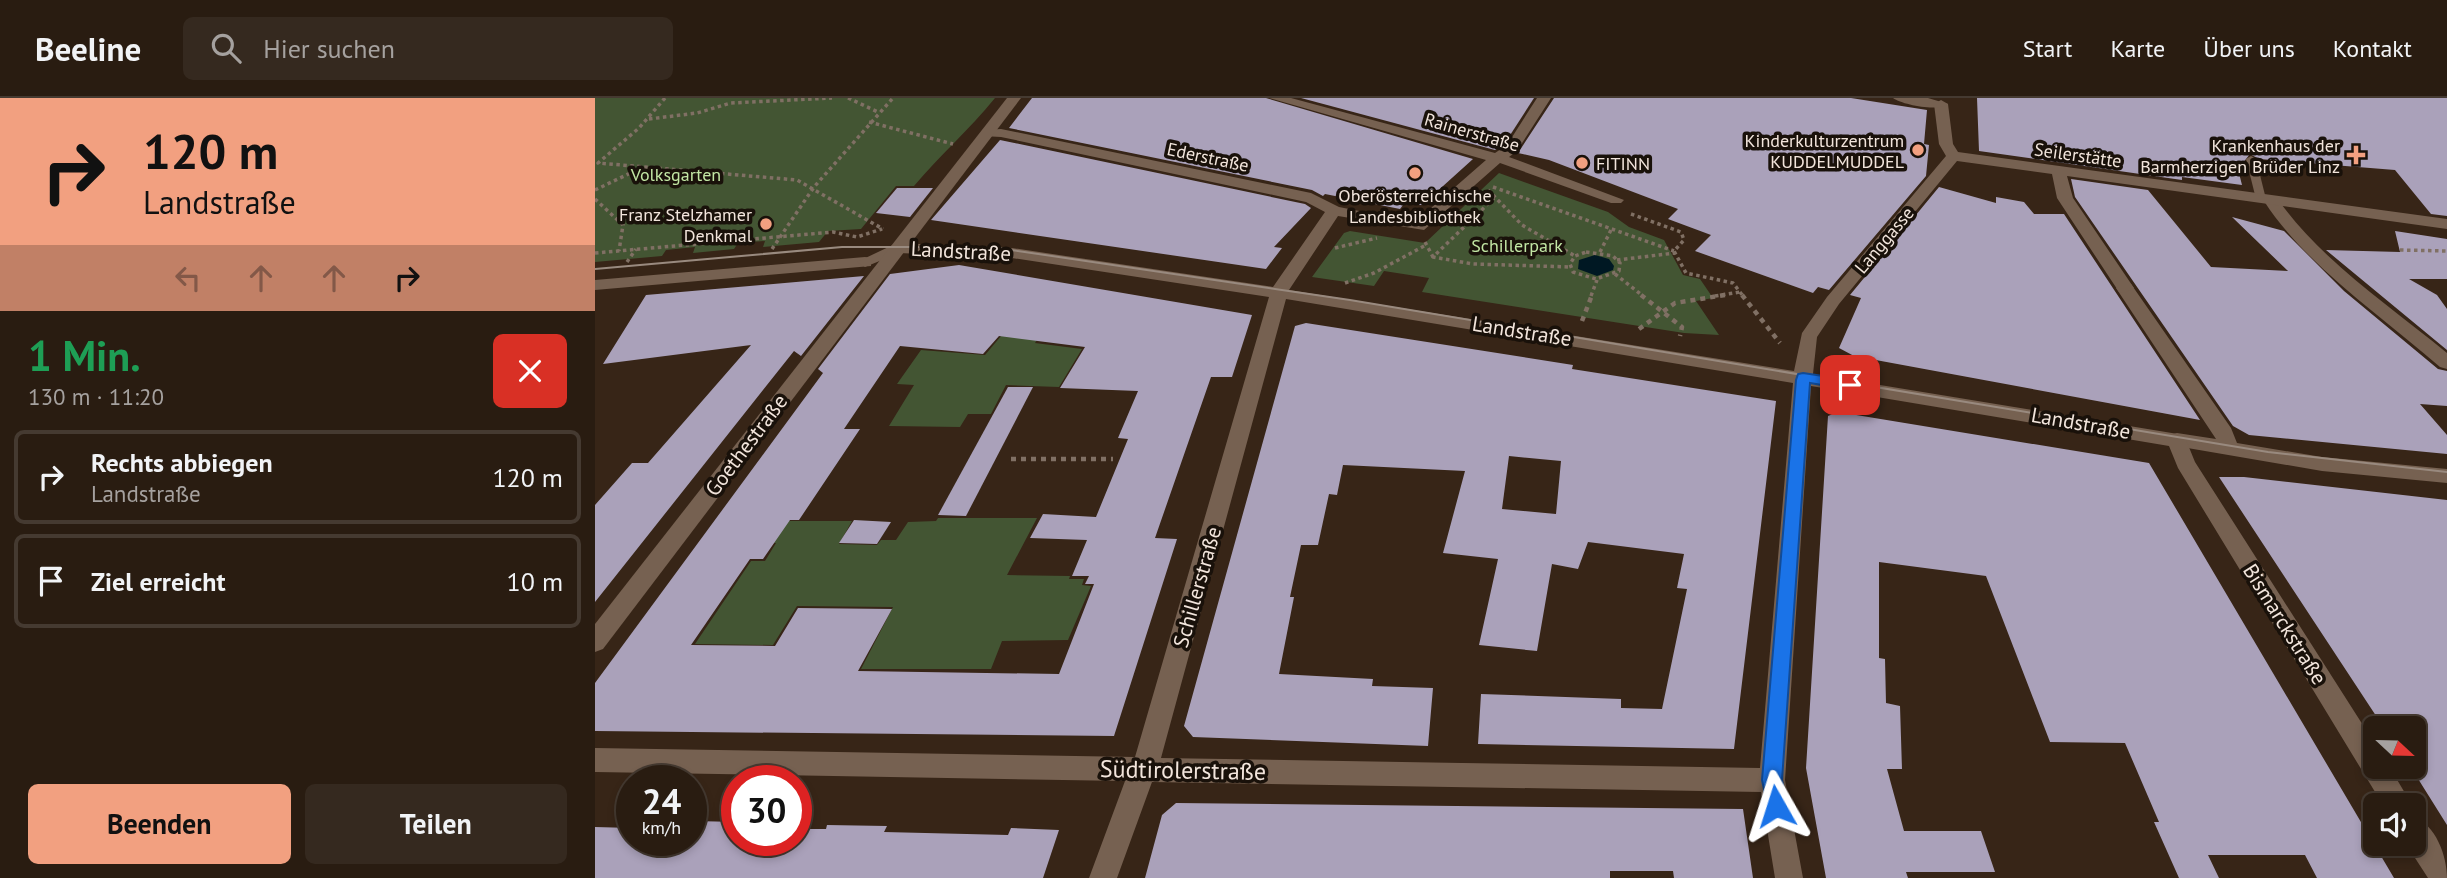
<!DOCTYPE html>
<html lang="de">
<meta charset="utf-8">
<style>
:root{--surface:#291c11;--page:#35291f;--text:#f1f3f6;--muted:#a5a19f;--line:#453a31;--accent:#f2a080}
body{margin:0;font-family:"PT Sans",sans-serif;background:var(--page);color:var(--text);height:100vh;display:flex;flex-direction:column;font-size:26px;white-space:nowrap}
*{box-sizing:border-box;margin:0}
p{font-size:23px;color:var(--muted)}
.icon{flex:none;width:38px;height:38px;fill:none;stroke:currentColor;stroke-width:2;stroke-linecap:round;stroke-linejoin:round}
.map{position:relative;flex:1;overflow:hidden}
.panel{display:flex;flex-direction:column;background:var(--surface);width:595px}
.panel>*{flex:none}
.banner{background:#f2a080;color:#111;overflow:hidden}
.needle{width:46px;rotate:112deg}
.tools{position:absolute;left:1768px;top:618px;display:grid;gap:14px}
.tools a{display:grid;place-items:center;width:63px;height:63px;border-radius:10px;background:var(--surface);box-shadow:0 4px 10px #0003,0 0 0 2px var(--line);font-size:35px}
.speed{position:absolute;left:21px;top:667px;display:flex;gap:14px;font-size:35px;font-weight:700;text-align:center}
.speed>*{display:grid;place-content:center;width:91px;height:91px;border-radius:50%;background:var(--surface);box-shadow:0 4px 10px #0003,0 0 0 2px var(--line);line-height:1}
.speed small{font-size:18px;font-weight:400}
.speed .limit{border:10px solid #d22;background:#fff;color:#111}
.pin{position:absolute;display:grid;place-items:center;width:60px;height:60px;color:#fff;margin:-30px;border-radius:14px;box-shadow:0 4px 10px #0006}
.me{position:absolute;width:77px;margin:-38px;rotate:354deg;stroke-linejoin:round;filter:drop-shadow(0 0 5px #0008)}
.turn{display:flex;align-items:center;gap:24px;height:147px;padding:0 28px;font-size:32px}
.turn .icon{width:91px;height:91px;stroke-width:2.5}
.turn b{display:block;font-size:49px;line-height:60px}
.lanes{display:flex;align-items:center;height:66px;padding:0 28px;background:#0003;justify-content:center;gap:35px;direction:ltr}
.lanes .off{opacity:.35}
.round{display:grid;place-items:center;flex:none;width:74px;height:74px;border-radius:10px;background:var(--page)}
.head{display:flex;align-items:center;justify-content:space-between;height:119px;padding:0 28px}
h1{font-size:42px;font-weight:800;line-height:52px;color:#1e9e55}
.cta{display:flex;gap:14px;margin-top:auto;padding:14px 28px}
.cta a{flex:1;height:80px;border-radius:10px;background:var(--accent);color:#111;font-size:28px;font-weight:800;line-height:80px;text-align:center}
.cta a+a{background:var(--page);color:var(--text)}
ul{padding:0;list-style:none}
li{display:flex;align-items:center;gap:21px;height:94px;margin:0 14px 10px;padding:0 14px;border:4px solid var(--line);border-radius:10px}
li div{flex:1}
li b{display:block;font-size:26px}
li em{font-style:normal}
header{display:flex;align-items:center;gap:42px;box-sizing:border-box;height:98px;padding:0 35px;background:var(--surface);border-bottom:2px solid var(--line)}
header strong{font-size:33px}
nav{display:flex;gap:38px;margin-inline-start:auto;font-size:24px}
.search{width:490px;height:63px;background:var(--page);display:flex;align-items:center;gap:18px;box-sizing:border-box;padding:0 24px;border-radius:10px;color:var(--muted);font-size:26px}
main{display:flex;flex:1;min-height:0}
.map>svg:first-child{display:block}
.green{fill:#435533}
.water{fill:#001823}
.building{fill:#aaa1ba;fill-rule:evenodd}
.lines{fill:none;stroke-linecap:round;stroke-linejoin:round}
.path-far1{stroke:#807064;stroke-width:3.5;stroke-dasharray:3.5 3.5;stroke-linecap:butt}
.path{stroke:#807064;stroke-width:4.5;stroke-dasharray:5 5;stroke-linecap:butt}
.service{fill:#766151;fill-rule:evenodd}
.pedestrian{fill:#766151;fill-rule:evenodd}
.minor{fill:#766151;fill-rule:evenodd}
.tertiary{fill:#766151;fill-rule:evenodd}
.tram{stroke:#998a7f;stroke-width:2}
.route{fill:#1a73e8;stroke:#114b97;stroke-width:2}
.poi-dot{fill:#f2a080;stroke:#19110a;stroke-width:2.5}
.labels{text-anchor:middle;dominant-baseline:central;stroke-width:7;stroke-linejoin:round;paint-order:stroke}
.far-street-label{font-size:18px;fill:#f2e5dc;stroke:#19110a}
.far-poi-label{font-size:18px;fill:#f2e5dc;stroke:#19110a;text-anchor:end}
.far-park-label{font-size:18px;fill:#c2e6a4;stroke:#19110a}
.street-label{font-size:21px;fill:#f2e5dc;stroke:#19110a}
.near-street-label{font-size:24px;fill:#f2e5dc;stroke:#19110a}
</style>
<header>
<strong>Beeline</strong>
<div class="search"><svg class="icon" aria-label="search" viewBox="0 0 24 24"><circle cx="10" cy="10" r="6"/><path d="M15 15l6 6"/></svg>Hier suchen</div>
<nav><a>Start</a><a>Karte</a><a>Über uns</a><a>Kontakt</a></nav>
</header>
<main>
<section class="panel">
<div class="banner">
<div class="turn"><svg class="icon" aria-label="right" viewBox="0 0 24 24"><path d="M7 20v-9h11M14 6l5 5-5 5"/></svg><div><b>120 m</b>Landstraße</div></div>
<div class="lanes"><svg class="icon off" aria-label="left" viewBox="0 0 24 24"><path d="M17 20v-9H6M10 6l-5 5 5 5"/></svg><svg class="icon off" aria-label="ahead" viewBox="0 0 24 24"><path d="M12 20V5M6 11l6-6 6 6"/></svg><svg class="icon off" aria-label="ahead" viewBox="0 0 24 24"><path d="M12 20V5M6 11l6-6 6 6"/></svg><svg class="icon" aria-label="right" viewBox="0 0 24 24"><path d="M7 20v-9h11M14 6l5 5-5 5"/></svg></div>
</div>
<div class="head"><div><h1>1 Min.</h1><p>130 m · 11:20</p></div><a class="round" style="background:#d93025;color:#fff"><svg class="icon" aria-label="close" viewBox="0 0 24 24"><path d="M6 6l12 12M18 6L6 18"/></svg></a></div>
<ul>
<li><svg class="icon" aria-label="right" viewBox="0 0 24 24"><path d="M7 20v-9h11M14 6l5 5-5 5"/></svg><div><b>Rechts abbiegen</b><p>Landstraße</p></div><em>120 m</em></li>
<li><svg class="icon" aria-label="arrive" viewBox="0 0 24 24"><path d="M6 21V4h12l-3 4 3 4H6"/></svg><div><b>Ziel erreicht</b></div><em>10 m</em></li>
</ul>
<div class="cta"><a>Beenden</a><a>Teilen</a></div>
</section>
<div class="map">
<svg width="1852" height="780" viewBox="0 0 1852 780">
<rect width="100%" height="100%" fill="#372517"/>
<!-- green -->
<g class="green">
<path d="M0 0H400C374 32 345 57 319 88H301L266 131 233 133 224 144 168 149 170 143 143 145 139 151 98 155 100 149 71 152 67 158 0 164Z"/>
<path d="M904 75 1013 114 1034 129 1069 142 1088 177 1105 181 1118 200 1101 203 1124 237 1089 235 827 194 834 180 789 173 779 188 717 179 749 135 755 133 830 145Z"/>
<path d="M428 212 458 217 440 245 487 251 464 289 411 287 396 316H373L365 329 294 328 319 287 302 286 326 252 390 257Z"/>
<path d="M343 420H442L412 477 475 478 474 481H489L487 487 496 488 473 542 407 543 396 571H266L298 509 202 508 178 547 100 546 156 463H170L181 445 170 444 184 423H257L244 446 282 447 286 442H301L313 424 341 423Z"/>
</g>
<!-- water -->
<path class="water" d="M1000 157 1014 161 1019 168 1018 172 1002 178 983 171 984 162Z"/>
<!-- building -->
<g class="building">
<path d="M437 0H671L878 61 827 107H808L805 111 730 96 728 98 717 92 414 30Z"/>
<path d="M706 0H939L910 45 900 52Z"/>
<path d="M959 0H1256L1332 12 1329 46 1334 47 1331 78 1234 192 1223 189 1218 195 1100 153 1116 137 1073 121 1083 111 954 62 923 55Z"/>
<path d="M1382 0H1852V118L1836 116 1800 72 1664 61 1655 56 1647 66 1651 76 1644 75 1647 87 1587 79V82L1384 53Z"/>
<path d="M405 42 710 106 716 110 679 149 687 150 671 171 336 122Z"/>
<path d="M1476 81 1553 92 1616 169 1693 173 1637 119 1689 133 1749 193 1843 271 1852 273V308L1825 306 1852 337V356L1654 337 1638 328 1480 99Z"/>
<path d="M1344 89 1401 105V99L1429 104 1439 116H1469L1605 322 1259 258 1244 250 1266 200 1255 197Z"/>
<path d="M302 90H338L315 119 281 115Z"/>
<path d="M1800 133 1852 141V181H1814L1842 197 1852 211V252L1731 152 1805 154Z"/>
<path d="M364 167 657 217 637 279H616L560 440 582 441 519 638 0 633V585L228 275 223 271 295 176ZM404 238 490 249 465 290 543 293 523 340 533 341 501 419 448 416 435 440 492 442 477 478H494L490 486H499L464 576 263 573 297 511 203 510 180 548 96 547 155 461H168L195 422H204L265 331H249L305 248 388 256Z"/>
<path d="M269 178 206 258 199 253 0 504V407L37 365H53L156 247 8 266 51 197Z"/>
<path d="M711 225 978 267 977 271 1181 303 1139 651 883 646 886 596 1026 601V610L1067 611 1092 491 1082 490 1089 456 993 444 983 471 957 466 942 553 884 547 903 461 848 455 870 373 748 367 742 397 734 396 723 447H706L695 499H699L684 576 778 581 777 588 838 590 833 648 598 639 589 628 700 228ZM914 358 966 363 961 416 907 411Z"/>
<path d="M413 289H438L371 418 343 417Z"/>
<path d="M1243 314 1554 365 1799 780H1722L1710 757H1613L1624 780H1584L1559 724H1564L1530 645 1455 644 1391 478 1284 464V560L1290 561 1291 605 1305 608 1307 671H1292L1309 733H1386L1400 774H1311L1313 780H1231L1211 670 1233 318Z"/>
<path d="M1624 379H1649L1852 402V727L1815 668H1818V630H1789Z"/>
<path d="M259 422 296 424 282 446 244 445Z"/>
<path d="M581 705 1148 711 1158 780H1079L1078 773H1015V780H550L567 717Z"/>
<path d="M100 723 142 724V742H201V731H231L232 727 292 728 289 734 413 737 416 730 464 732 448 780H0V729L37 730V742H96V728Z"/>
</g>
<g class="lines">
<!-- path-far1 -->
<g class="path-far1">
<path d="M70 0 44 30 3 65 202 82 288 131"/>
<path d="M253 0 283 14"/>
<path d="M54 21 102 15 136 5 237 0"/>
<path d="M274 24 358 46"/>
<path d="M898 89 1079 153"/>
<path d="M0 92 48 69"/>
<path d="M893 92 927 127 980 158"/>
<path d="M899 100 838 159 878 166 976 169"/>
<path d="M0 101 28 127 24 153"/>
<path d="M1036 116 1086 134 1089 142 1079 153 1091 175 1138 185 1148 198"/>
<path d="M830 144 838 159"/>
<path d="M740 150 782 140"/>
<path d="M177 151 219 89 298 0"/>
<path d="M1805 152 1852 153"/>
<path d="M991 154 1018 158 1025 165 1024 173 1001 181 978 174 975 166 980 158Z"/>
<path d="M1005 154 1017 130"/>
<path d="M0 155 238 134 262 139 287 131"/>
<path d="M1022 162 1080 155"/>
<path d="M32 164 41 151"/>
<path d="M1020 176 1048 198"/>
<path d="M750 185 779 175 831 147"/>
<path d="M996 198 1002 182"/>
<path d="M1120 198 1145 194"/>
</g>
<!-- path -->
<g class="path">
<path d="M1046 197 1087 229 1085 238"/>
<path d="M1147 197 1185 245"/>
<path d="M987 223 997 197"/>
<path d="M1044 231 1080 205 1130 197"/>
<path d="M416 361H518"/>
</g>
<!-- service -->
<path class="service" d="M1656 58 1661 61 1671 101 1670 103 1661 101 1651 61Z"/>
<!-- pedestrian -->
<g class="pedestrian">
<path d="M1677 98 1682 100C1725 162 1795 208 1852 255V271L1845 269C1788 219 1710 167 1669 103Z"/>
<path d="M270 159 276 160V168L0 192V182Z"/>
<path d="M1530 185 1536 186 1636 330 1642 345 1727 359 1852 371V385L1727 373 1575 347 1572 342 1575 337 1582 335 1621 341 1521 190Z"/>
</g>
<!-- minor -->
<g class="minor">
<path d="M674 0H696L900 55 912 47 942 0H956L922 53 914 59 1029 102 1026 105H1016L905 65 829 132 743 118 694 192 1199 273 1207 235 1232 199 1351 58 1344 46 1339 6 1346 2 1353 6 1358 46 1363 54 1852 121V131L1472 78 1478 100 1539 190 1530 195 1524 194 1462 100 1457 76 1362 63 1244 206 1222 239 1218 276 1589 337 1600 364 1780 646V668H1794L1817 707H1788L1583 370 1574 348 1216 288 1190 682 1208 780H1180L1166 694 557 684 522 780H494L530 683 0 674V650L540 659 674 199 417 160 304 155 270 169 262 164 302 145 417 150 678 189 730 114 711 104 406 39 387 38V32L406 31 716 95 744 109 820 124 891 62ZM691 201 1198 285 1165 670 566 660Z"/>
<path d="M1818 718C1841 727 1852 758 1852 780H1833L1811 746H1818Z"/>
</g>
<!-- tertiary -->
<g class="tertiary">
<path d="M412 0H426L8 551 0 554V526Z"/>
<path d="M1298 0H1333L1353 6C1343 14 1308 7 1298 0Z"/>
</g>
<!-- tram -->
<path class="tram" d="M0 171 247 149H396L755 202 1673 354 1852 374"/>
</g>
<!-- route -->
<path class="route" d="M1208 275 1255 282 1263 287 1255 292 1215 285 1187 682 1192 708 1189 715 1181 718 1174 715 1167 682 1201 282 1203 276Z"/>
<!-- markers -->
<g class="poi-dot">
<circle cx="1323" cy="52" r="7"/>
<path d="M1757.5 46.5h7v7h7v7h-7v7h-7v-7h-7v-7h7z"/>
<circle cx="987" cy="65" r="7"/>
<circle cx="820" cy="75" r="7"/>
<circle cx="171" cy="126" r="7"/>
</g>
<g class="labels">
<!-- far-street labels -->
<g class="far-street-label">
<text transform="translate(877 34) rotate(16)">Rainerstraße</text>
<text transform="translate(1483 57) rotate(8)">Seilerstätte</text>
<text transform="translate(613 59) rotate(12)">Ederstraße</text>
<text transform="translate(1289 142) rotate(-50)">Langgasse</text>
</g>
<!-- far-poi labels -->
<g class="far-poi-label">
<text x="1309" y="42">Kinderkulturzentrum<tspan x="1309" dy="21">KUDDELMUDDEL</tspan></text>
<text x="1745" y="47">Krankenhaus der<tspan x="1745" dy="21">Barmherzigen Brüder Linz</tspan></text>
<text x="1001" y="65" text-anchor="start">FITINN</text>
<text x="820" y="97" text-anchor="middle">Oberösterreichische<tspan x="820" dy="21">Landesbibliothek</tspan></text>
<text x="157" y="116">Franz Stelzhamer<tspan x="157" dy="21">Denkmal</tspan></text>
</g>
<!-- far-park labels -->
<g class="far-park-label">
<text x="81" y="76">Volksgarten</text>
<text x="922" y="147">Schillerpark</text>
</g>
<!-- street labels -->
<g class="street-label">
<text transform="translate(366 153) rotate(3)">Landstraße</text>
<text transform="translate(927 233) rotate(9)">Landstraße</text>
<text transform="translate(1486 325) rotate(10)">Landstraße</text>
<text transform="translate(151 347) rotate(-53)">Goethestraße</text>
<text transform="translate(602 489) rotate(-74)">Schillerstraße</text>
<text transform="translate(1690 526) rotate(58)">Bismarckstraße</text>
</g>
<!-- near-street labels -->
<g class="near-street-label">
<text transform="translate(588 672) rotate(1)">Südtirolerstraße</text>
</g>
</g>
</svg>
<div class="tools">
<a><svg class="needle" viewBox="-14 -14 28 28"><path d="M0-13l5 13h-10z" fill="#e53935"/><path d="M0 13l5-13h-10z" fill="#a5a19f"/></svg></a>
<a><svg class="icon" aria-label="sound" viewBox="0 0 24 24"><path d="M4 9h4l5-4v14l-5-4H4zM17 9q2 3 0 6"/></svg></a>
</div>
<div class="speed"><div>24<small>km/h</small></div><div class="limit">30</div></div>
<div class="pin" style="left:1255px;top:287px;background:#d93025"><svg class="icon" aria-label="arrive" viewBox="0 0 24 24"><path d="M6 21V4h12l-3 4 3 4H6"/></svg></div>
<svg class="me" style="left:1181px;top:708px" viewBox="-20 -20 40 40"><path d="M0-17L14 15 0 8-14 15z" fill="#1a73e8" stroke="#fff" stroke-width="4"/></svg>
</div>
</main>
